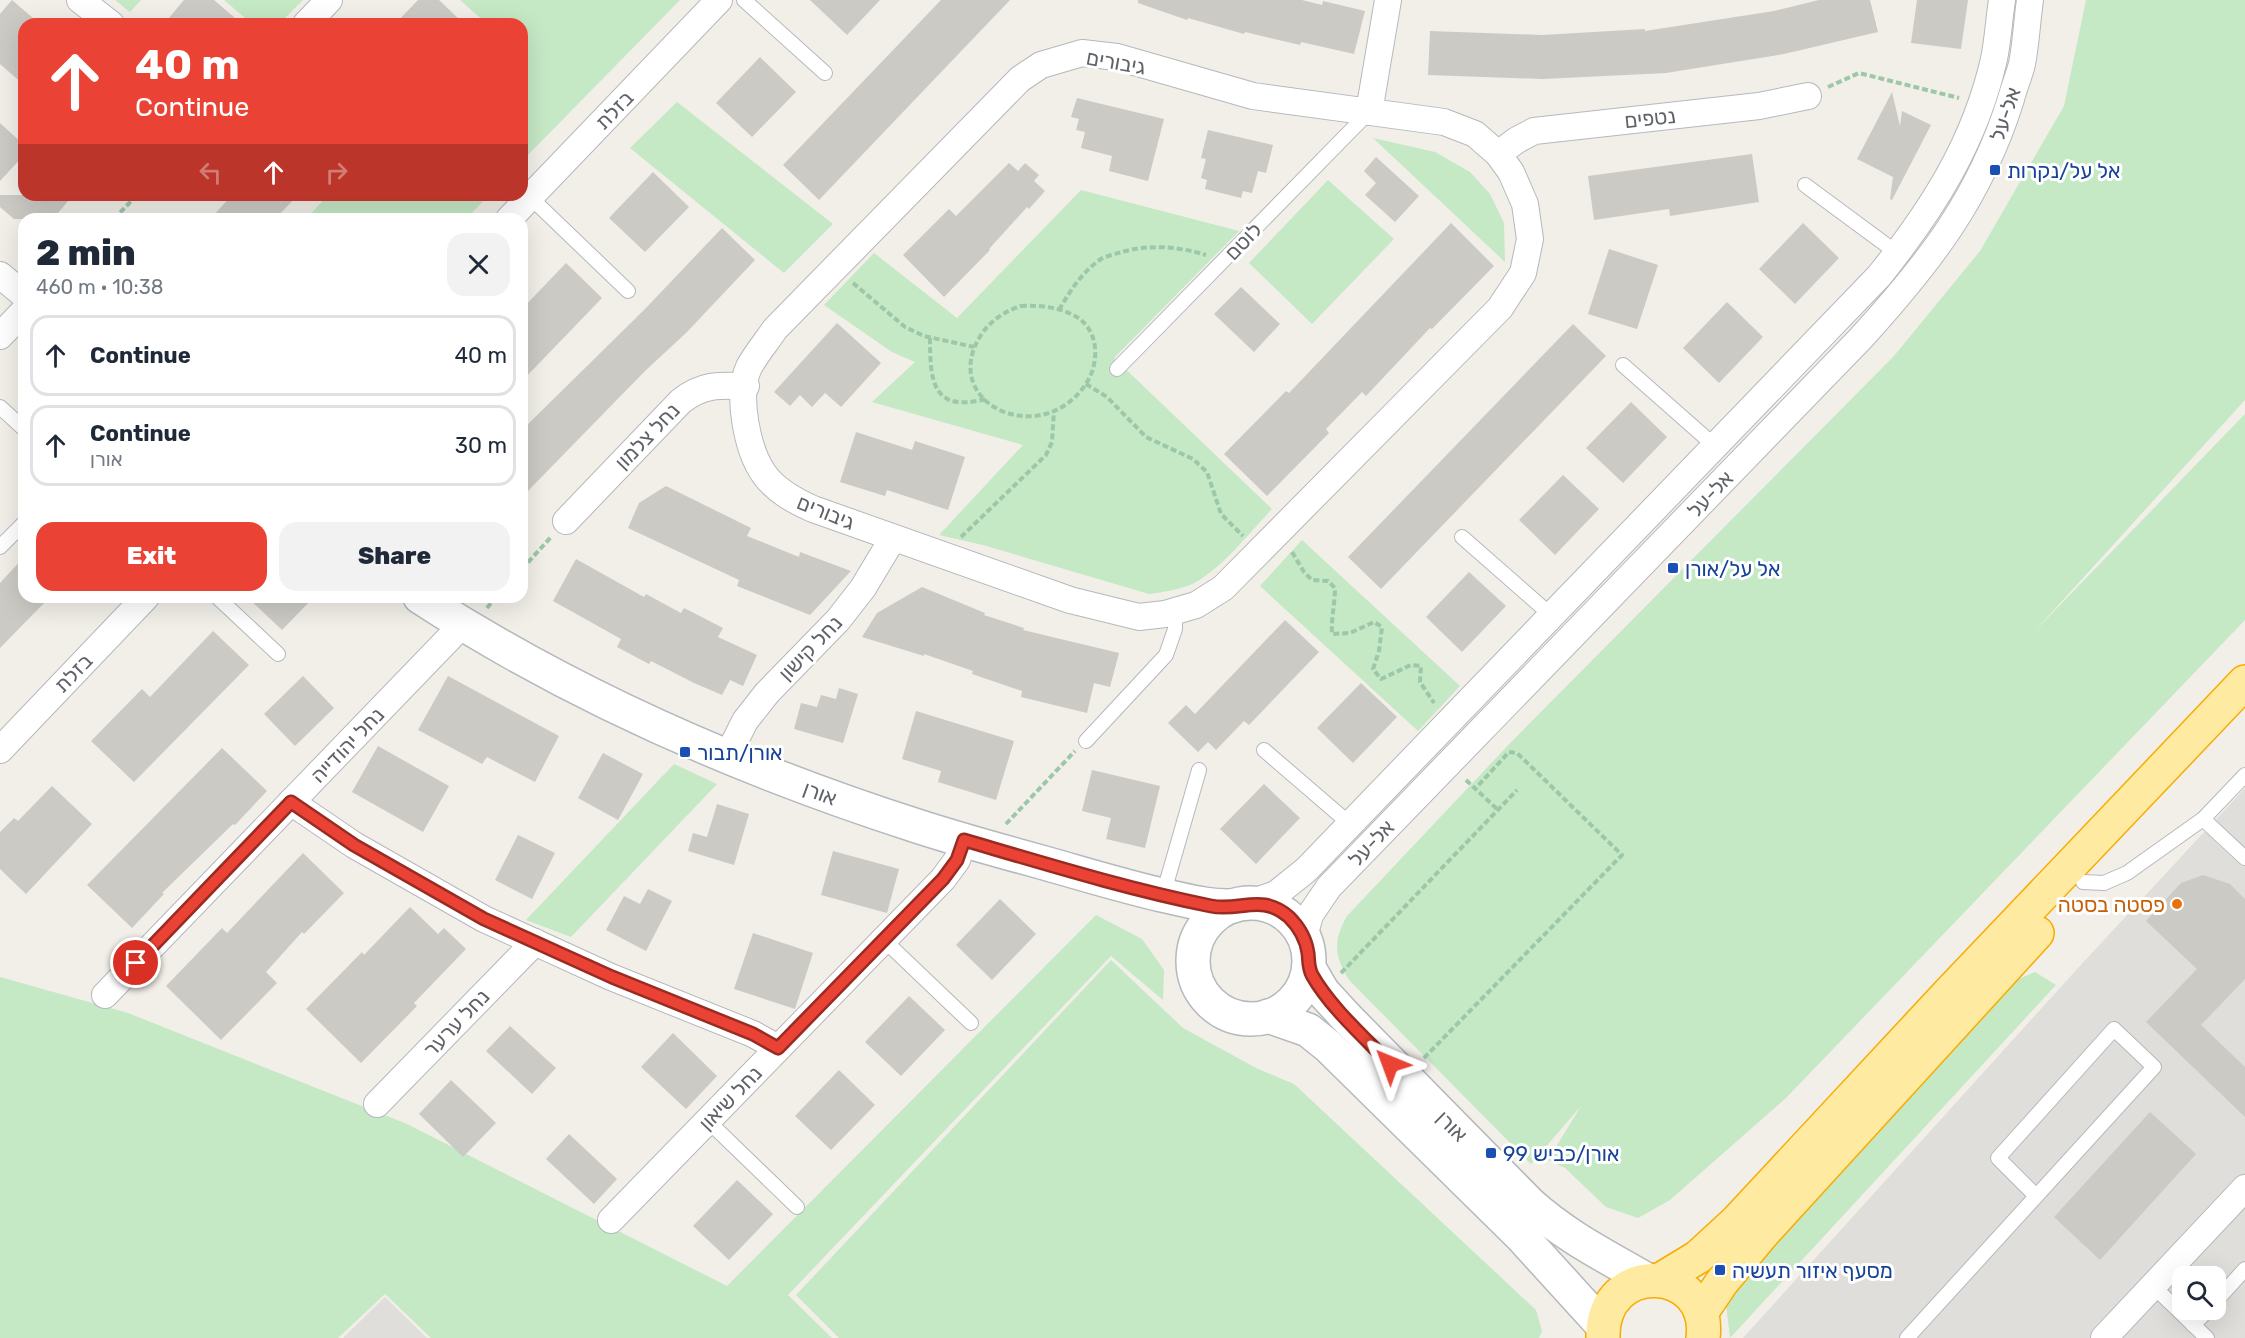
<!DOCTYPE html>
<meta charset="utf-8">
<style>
:root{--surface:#fff;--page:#f2f2f3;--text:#1f2937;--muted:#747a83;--line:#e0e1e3;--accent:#ea4335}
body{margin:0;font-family:Rubik,"Noto Sans Hebrew",sans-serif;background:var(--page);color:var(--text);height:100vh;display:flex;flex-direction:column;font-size:22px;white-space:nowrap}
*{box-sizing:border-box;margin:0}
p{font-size:20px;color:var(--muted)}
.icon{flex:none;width:33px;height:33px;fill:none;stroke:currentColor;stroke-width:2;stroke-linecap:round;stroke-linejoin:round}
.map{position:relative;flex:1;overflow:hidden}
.sheet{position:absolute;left:18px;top:213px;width:510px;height:390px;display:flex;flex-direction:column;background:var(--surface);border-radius:18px;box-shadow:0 6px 24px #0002}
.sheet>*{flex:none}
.hud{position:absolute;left:18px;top:18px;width:510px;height:183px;border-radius:18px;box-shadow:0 6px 24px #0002;background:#ea4335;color:#fff;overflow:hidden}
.tools{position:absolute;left:2172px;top:1266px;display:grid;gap:12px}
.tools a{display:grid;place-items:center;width:54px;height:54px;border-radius:12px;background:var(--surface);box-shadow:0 6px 24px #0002;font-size:30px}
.pin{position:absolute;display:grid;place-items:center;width:51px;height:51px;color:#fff;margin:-26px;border:3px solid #fff;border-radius:50%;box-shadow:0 2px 6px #0007}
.me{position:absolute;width:66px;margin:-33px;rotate:316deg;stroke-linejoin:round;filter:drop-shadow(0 0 4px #0008)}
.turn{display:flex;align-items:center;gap:21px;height:126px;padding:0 18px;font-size:27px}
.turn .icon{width:78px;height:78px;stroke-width:2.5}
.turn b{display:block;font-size:42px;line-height:51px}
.lanes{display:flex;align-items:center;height:57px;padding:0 18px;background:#0003;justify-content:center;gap:30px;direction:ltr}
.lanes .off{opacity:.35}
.round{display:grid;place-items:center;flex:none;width:63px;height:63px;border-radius:18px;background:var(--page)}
.head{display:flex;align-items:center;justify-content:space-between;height:102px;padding:0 18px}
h1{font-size:36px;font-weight:800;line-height:45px}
.primary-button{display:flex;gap:12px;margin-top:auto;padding:12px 18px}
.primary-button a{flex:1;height:69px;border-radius:18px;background:var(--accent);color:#fff;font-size:24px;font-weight:800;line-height:69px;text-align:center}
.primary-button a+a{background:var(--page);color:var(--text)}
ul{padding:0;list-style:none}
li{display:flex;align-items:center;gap:18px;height:81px;margin:0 12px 9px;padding:0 6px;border:3px solid var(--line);border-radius:18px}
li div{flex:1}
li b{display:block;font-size:22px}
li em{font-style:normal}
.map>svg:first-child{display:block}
.industrial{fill:#e0deda;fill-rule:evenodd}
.green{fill:#c5e8c5}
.building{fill:#cccac5}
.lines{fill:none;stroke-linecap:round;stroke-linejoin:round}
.service-casing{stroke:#b5b8bc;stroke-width:16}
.minor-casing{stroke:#b5b8bc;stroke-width:28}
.tertiary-casing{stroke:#b5b8bc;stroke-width:36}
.trunk-casing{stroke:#f9ab00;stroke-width:36}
.path{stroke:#9cc7a9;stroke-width:4;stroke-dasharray:6 3;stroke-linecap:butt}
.service{stroke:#fff;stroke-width:14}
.minor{stroke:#fff;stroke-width:26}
.tertiary{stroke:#fff;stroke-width:33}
.trunk{stroke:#feeaa1;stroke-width:33}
.route-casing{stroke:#982c22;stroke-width:15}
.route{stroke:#ea4335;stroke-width:10}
.transit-dot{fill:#1a4fb4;stroke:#fff;stroke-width:2}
.food-dot{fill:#e8710a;stroke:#fff;stroke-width:2}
.labels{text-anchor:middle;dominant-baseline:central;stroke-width:6;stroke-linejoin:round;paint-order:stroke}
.street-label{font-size:21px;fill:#5f6368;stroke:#fff}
.transit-label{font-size:21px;fill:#164399;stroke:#fff;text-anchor:start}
.food-label{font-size:21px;fill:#c56008;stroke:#fff;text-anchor:end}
</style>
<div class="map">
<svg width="2245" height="1338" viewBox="0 0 2245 1338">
<rect width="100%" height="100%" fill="#f1efe8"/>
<!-- industrial -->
<g class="industrial">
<path d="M2245 788V1338H1743L2078 968ZM2182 1276H2216V1310H2182Z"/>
<path d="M385 1297 427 1338H343Z"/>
</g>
<!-- green -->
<g class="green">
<path d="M115 0H141L130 12Z"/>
<path d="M224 0H303L279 24H252Z"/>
<path d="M460 0H680L522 161V24H487Z"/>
<path d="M2086 0H2245V400L2032 634 2245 414V620L1786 1098 1670 1200 1638 1218 1606 1207 1565 1168 1548 1160 1581 1106 1531 1164 1349 980C1334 956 1333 941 1347 916L1515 738 1894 356 1980 251 2064 106Z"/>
<path d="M677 102 833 224 784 273 630 148Z"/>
<path d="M1373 138 1435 152 1470 172 1490 194 1504 223 1505 262Z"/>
<path d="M1328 180 1394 239 1312 324 1249 263Z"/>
<path d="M1081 190 1239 231 1114 358 1272 509C1251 531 1217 574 1190 585 1177 590 1163 592 1149 594L983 545 939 535 1023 445 872 402 915 362 892 352 824 305 874 253 957 318Z"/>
<path d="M328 195H489L466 219H306Z"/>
<path d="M1302 540 1460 686 1418 731 1260 586Z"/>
<path d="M674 764 717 784 571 937 526 920Z"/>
<path d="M1096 915 1142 939 1164 970 1163 1000 1111 956 788 1295 832 1338H431L385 1294 338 1338H0V977L128 1013 407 1124 727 1286Z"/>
<path d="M1111 960 1183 1028 1256 1068 1294 1084 1536 1310 1542 1331 1539 1338H839L796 1295Z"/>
<path d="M2035 972 2056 985 1730 1338 1725 1295 2004 985Z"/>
</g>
<!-- building -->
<g class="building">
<path d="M12 0 40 24H24V85L0 64V14Z"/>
<path d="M184 0H214L242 24H164Z"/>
<path d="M418 0H439L464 24H395Z"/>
<path d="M810 0H880L847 35Z"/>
<path d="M941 0H1010L819 200 783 165Z"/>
<path d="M1138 0H1302L1322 5 1323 1 1365 11 1354 54 1301 42 1300 45 1245 32 1244 34 1188 18 1187 20 1138 3Z"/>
<path d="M1819 0H1870L1878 32 1784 54 1666 73 1543 79 1428 75 1430 31 1542 35 1645 29V31L1774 11Z"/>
<path d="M1917 0H1968L1961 49 1911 43Z"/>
<path d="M760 57 796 92 752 137 716 103Z"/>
<path d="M1892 92 1900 126 1902 111 1931 125 1892 200 1890 199 1893 177 1857 159Z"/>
<path d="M1077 98 1164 119 1148 181 1109 171 1112 156 1081 148 1085 132 1076 130 1079 119 1071 117Z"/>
<path d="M0 123 24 145V155L0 181Z"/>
<path d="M1208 130 1273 145 1266 173 1258 171 1252 193 1243 191 1241 198 1205 189 1207 180 1201 178 1206 159 1201 158Z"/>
<path d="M1752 154 1759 202 1670 216 1669 209 1594 220 1588 176Z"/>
<path d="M1376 157 1419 196 1395 222 1365 195 1376 183 1364 171Z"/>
<path d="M1009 163 1018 171 1025 163 1039 175 1034 181 1045 191 1029 209 1027 207 989 249 990 250 944 297 903 255 949 209 956 216Z"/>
<path d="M653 172 689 207 645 252 609 218Z"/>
<path d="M0 195H73L53 219H14L0 207Z"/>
<path d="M232 195H298L275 219H210Z"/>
<path d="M1451 223 1494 266 1432 329 1430 328 1366 396 1362 392 1326 429 1329 433 1267 496 1224 454 1286 391 1289 393Z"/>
<path d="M1803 223 1839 258 1795 304 1759 269Z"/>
<path d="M722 228 755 260 686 333 645 371 522 497V430L645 309Z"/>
<path d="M1609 249 1658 265 1637 329 1588 314Z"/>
<path d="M566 263 602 298 522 381V309Z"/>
<path d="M1241 287 1280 324 1254 352 1214 314Z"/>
<path d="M1727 302 1763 337 1719 383 1683 348Z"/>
<path d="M837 323 881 363 841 407 825 393 812 407 800 395 790 406 774 392Z"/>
<path d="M1573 324 1606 356 1381 589 1348 557Z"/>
<path d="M1631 402 1667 437 1623 483 1586 448Z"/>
<path d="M856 432 912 450 915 441 965 457 948 510 887 490 885 496 840 482Z"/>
<path d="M1563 475 1599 509 1555 555 1519 520Z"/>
<path d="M666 486 751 528 747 536 799 557 800 552 851 571 810 615 737 586 739 580 628 528 639 503Z"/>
<path d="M24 557V597H50L0 648V583Z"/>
<path d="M576 559 644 597 646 594 681 613 684 608 723 628 718 637 757 655 743 686 730 680 722 695 694 683 651 661 649 664 617 647 621 639 553 601Z"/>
<path d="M1469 572 1506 606 1462 652 1426 617Z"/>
<path d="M922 587 985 613 984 615 1024 628 1023 630 1119 653 1110 687 1094 683 1087 713 1021 697 1022 691 972 674 973 671 924 654V656L862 637 877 613Z"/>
<path d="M247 597H314L282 630Z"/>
<path d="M1285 620 1319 652 1249 725 1244 721 1216 750 1208 742 1198 752 1168 723 1186 705 1195 714Z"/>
<path d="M213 631 249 665 134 782 91 741 142 689 150 697Z"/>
<path d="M303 676 334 708 295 746 264 714Z"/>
<path d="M448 676 559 736 535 782 487 757 482 764 418 730Z"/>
<path d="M1361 683 1397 717 1353 763 1317 728Z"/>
<path d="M839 688 858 694 843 743 794 729 801 703 817 707 821 695 836 699Z"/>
<path d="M916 711 1014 741 996 800 938 782 941 771 902 759Z"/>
<path d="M378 746 449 786 423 832 352 792Z"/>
<path d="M222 748 267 791 235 825 233 824 162 893 164 894 132 928 87 885Z"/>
<path d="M603 753 643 774 618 820 578 798Z"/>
<path d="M1092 770 1160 786 1145 848 1106 839 1111 818 1082 811Z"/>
<path d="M1264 784 1300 818 1256 864 1220 829Z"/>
<path d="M52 786 92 824 26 894 0 869V832L14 818 18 821Z"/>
<path d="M717 804 749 814 734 865 688 851 693 833 707 837Z"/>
<path d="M518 835 555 853 532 899 495 880Z"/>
<path d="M833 851 899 869 887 913 821 895Z"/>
<path d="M303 853 344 893 304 934 302 932 266 972 277 983 221 1040 166 986 222 928 227 933Z"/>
<path d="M2203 875 2230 884 2245 899V979L2201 1025 2245 1067V1117L2146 1022 2197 969 2146 921 2181 883Z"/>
<path d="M648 889 672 901 646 951 606 930 624 896 640 904Z"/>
<path d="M1000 899 1036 934 992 980 956 945Z"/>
<path d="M410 907 438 934 444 928 466 949 414 1003 417 1006 361 1063 306 1009 362 952 364 955Z"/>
<path d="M753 933 813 953 795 1009 734 989Z"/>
<path d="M909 996 945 1030 901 1076 865 1042Z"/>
<path d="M510 1026 556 1068 532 1094 486 1051Z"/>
<path d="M673 1033 717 1076 686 1109 641 1067Z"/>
<path d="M839 1070 875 1105 831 1150 795 1116Z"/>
<path d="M451 1080 496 1123 463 1157 419 1114Z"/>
<path d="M2150 1112 2196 1154 2100 1260 2054 1217Z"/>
<path d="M569 1134 617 1179 594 1204 546 1159Z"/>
<path d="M737 1180 773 1214 729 1260 693 1226Z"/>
</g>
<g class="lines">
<defs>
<g id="service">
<path d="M744 0 825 73"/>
<path d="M1805 185 1897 253"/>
<path d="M530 197 628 291"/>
<path d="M1623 365 1716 447"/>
<path d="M1117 369 1369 112"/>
<path d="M0 407 24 429"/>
<path d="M1462 537 1552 616"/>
<path d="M0 547 24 523"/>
<path d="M217 597 278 654"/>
<path d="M1086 741 1166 655 1175 629V611"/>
<path d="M1264 750 1350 824"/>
<path d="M2203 819 2245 858"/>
<path d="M2083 882 2104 883 2127 873 2203 819 2245 775"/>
<path d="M1163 895 1199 770"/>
<path d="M884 940 971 1023"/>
<path d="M708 1121 797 1207"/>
<path d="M2153 1286 2207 1338"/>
<path d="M2216 1301 2245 1269"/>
<path d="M2193 1325 2208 1310"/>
<path d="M1907 1338 2154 1067 2114 1029 1998 1158 2036 1196"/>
</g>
<g id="minor">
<path d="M80 0 111 24"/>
<path d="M306 24 329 0"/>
<path d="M1082 53 1117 57 1253 96 1444 122 1475 134 1498 154 1511 172 1525 204 1530 239 1523 273 1500 308 1223 588 1196 605 1165 614 1139 617 1070 600 813 509C795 501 776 491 764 474 747 450 736 394 749 367 756 354 767 341 775 329L1020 79 1041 65Z"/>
<path d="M1369 112 1388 0"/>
<path d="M1498 154 1517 140 1534 131 1759 106 1808 96"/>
<path d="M509 219 719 0"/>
<path d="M0 275 24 295"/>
<path d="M0 336 24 311"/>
<path d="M566 521 681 401C703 384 719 385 746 386"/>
<path d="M0 750 146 597"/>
<path d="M727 757 745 721 767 693 838 620 863 588 893 538"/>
<path d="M291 802 354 845 484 919 611 977 753 1034 778 1048"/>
<path d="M1250 903 1276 894 1306 870 1879 276C1932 210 1975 143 1994 59 1998 40 1999 19 2002 0"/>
<path d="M1304 937 1310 915 1329 887 1861 338C1930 262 1980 198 2011 99 2014 87 2019 76 2022 64 2026 43 2027 21 2030 0"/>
<path d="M105 995 463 624"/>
<path d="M377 1104 535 942"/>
<path d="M611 1220 943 879 957 860 964 840"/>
<path d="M2104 1338 2245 1188"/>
</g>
<g id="tertiary">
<path d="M420 597C574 697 743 770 917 826 960 840 1004 852 1048 864 1087 875 1126 887 1166 896 1189 901 1210 907 1233 906"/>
<circle cx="1251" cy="961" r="58"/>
<path d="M1309 968 1323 992 1345 1016 1530 1204C1567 1237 1604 1255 1647 1280"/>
<path d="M1268 1016 1308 1030 1328 1046 1522 1237 1602 1325"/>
</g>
<g id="trunk">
<path d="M1660 1280 1698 1257 1736 1222 1948 994 2245 682"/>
<path d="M1701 1313 1722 1282 1763 1233 2037 933"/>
<path d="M1603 1338C1601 1258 1712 1265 1703 1338"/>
</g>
</defs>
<!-- service casing -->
<use href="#service" class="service-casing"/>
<!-- minor casing -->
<use href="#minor" class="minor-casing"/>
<!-- tertiary casing -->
<use href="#tertiary" class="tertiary-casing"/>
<!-- trunk casing -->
<use href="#trunk" class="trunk-casing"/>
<!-- path -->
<g class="path">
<path d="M1828 87 1859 73 1959 98"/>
<path d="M114 219 137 195"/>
<path d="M853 283 905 327 924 336 974 347"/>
<path d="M1021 306C1039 305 1059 307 1075 316 1101 330 1100 367 1083 388 1037 449 938 402 981 335 991 320 1005 311 1021 306Z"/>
<path d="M1059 310C1070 291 1082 272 1101 259 1106 256 1113 255 1118 253 1148 244 1177 246 1206 255"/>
<path d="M930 338C930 381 932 413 986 399"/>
<path d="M1086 384 1107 397 1146 437 1193 459 1207 472 1221 514 1243 536"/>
<path d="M961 537 1046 455 1052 442 1054 410"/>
<path d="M1292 552 1304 572 1312 580 1328 581 1335 588C1335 604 1331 618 1332 634L1350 633 1374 622 1382 627 1379 651 1373 669 1381 679 1411 665 1421 666 1420 682 1434 703"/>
<path d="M522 569 551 537"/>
<path d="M487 608 496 597"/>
<path d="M1466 780 1498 810"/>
<path d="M1006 824 1075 751"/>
<path d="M1341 973 1517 790"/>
<path d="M1424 1058 1622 855 1517 753 1509 752 1475 789"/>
</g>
<!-- service -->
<use href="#service" class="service"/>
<!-- minor -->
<use href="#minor" class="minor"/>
<!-- tertiary -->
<use href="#tertiary" class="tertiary"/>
<!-- trunk -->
<use href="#trunk" class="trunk"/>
</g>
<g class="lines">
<defs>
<path id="route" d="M136 963 291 802 354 845 484 919 612 977 753 1034 778 1048 943 879 957 860 964 840C1046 864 1127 889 1211 906 1240 912 1262 893 1289 917 1299 927 1306 939 1308 953 1309 961 1308 967 1312 975 1330 1007 1365 1038 1390 1064"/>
</defs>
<!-- route casing -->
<use href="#route" class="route-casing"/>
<!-- route -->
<use href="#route" class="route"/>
</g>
<!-- markers -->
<g class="transit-dot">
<rect x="1989" y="164" width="12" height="12" rx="3"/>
<rect x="1667" y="562" width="12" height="12" rx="3"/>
<rect x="679" y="746" width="12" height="12" rx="3"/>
<rect x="1485" y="1147" width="12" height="12" rx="3"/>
<rect x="1714" y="1264" width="12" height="12" rx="3"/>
</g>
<circle class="food-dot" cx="2177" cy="904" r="6"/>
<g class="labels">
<!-- street labels -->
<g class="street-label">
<text transform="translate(1116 62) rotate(10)">גיבורים</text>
<text transform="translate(614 110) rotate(-46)">בזלת</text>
<text transform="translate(2005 114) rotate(-71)">אל-על</text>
<text transform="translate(1650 118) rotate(-6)">נטפים</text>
<text transform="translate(1243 241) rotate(-46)">לוטם</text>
<text transform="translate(647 436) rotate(-46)">נחל צלמון</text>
<text transform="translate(1710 494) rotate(-46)">אל-על</text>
<text transform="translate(826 512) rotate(22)">גיבורים</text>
<text transform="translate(810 648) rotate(-46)">נחל קישון</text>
<text transform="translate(73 673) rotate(-46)">בזלת</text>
<text transform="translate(347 745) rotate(-46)">נחל יהודייה</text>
<text transform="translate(820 793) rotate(20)">אורן</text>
<text transform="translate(1371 843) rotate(-46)">אל-על</text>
<text transform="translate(456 1023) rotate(-46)">נחל ערער</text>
<text transform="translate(730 1098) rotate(-46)">נחל שיאון</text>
<text transform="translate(1452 1126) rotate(45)">אורן</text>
</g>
<!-- transit labels -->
<g class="transit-label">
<text x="2007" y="170">אל על/נקרות</text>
<text x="1685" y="568">אל על/אורן</text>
<text x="697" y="752">אורן/תבור</text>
<text x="1503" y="1153">אורן/כביש 99</text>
<text x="1732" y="1270">מסעף איזור תעשיה</text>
</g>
<!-- food labels -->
<g class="food-label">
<text x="2165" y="904">פסטה בסטה</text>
</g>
</g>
</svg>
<div class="tools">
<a><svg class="icon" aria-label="search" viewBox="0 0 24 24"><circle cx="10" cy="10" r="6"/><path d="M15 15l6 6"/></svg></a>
</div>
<div class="pin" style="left:136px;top:963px;background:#d93025"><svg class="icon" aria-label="arrive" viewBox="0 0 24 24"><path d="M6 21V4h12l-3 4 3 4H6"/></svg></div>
<svg class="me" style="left:1390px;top:1064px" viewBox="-20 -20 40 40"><path d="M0-17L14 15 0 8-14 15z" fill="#ea4335" stroke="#fff" stroke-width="4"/></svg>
<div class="hud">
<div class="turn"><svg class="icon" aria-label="ahead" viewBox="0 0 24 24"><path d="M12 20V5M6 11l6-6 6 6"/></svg><div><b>40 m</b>Continue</div></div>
<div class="lanes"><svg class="icon off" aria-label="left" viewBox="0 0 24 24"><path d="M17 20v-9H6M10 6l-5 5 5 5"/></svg><svg class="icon" aria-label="ahead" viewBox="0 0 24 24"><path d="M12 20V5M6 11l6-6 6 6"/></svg><svg class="icon off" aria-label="right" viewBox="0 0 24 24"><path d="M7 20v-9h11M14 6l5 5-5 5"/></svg></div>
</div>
<section class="sheet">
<div class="head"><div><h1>2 min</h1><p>460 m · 10:38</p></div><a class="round"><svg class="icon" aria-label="close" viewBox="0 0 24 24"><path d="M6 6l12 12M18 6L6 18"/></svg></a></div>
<ul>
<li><svg class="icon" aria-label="ahead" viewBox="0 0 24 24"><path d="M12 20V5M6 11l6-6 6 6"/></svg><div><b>Continue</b></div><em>40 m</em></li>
<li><svg class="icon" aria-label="ahead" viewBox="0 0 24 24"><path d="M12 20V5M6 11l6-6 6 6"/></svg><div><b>Continue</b><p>אורן</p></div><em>30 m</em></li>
</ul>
<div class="primary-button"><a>Exit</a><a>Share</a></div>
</section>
</div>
